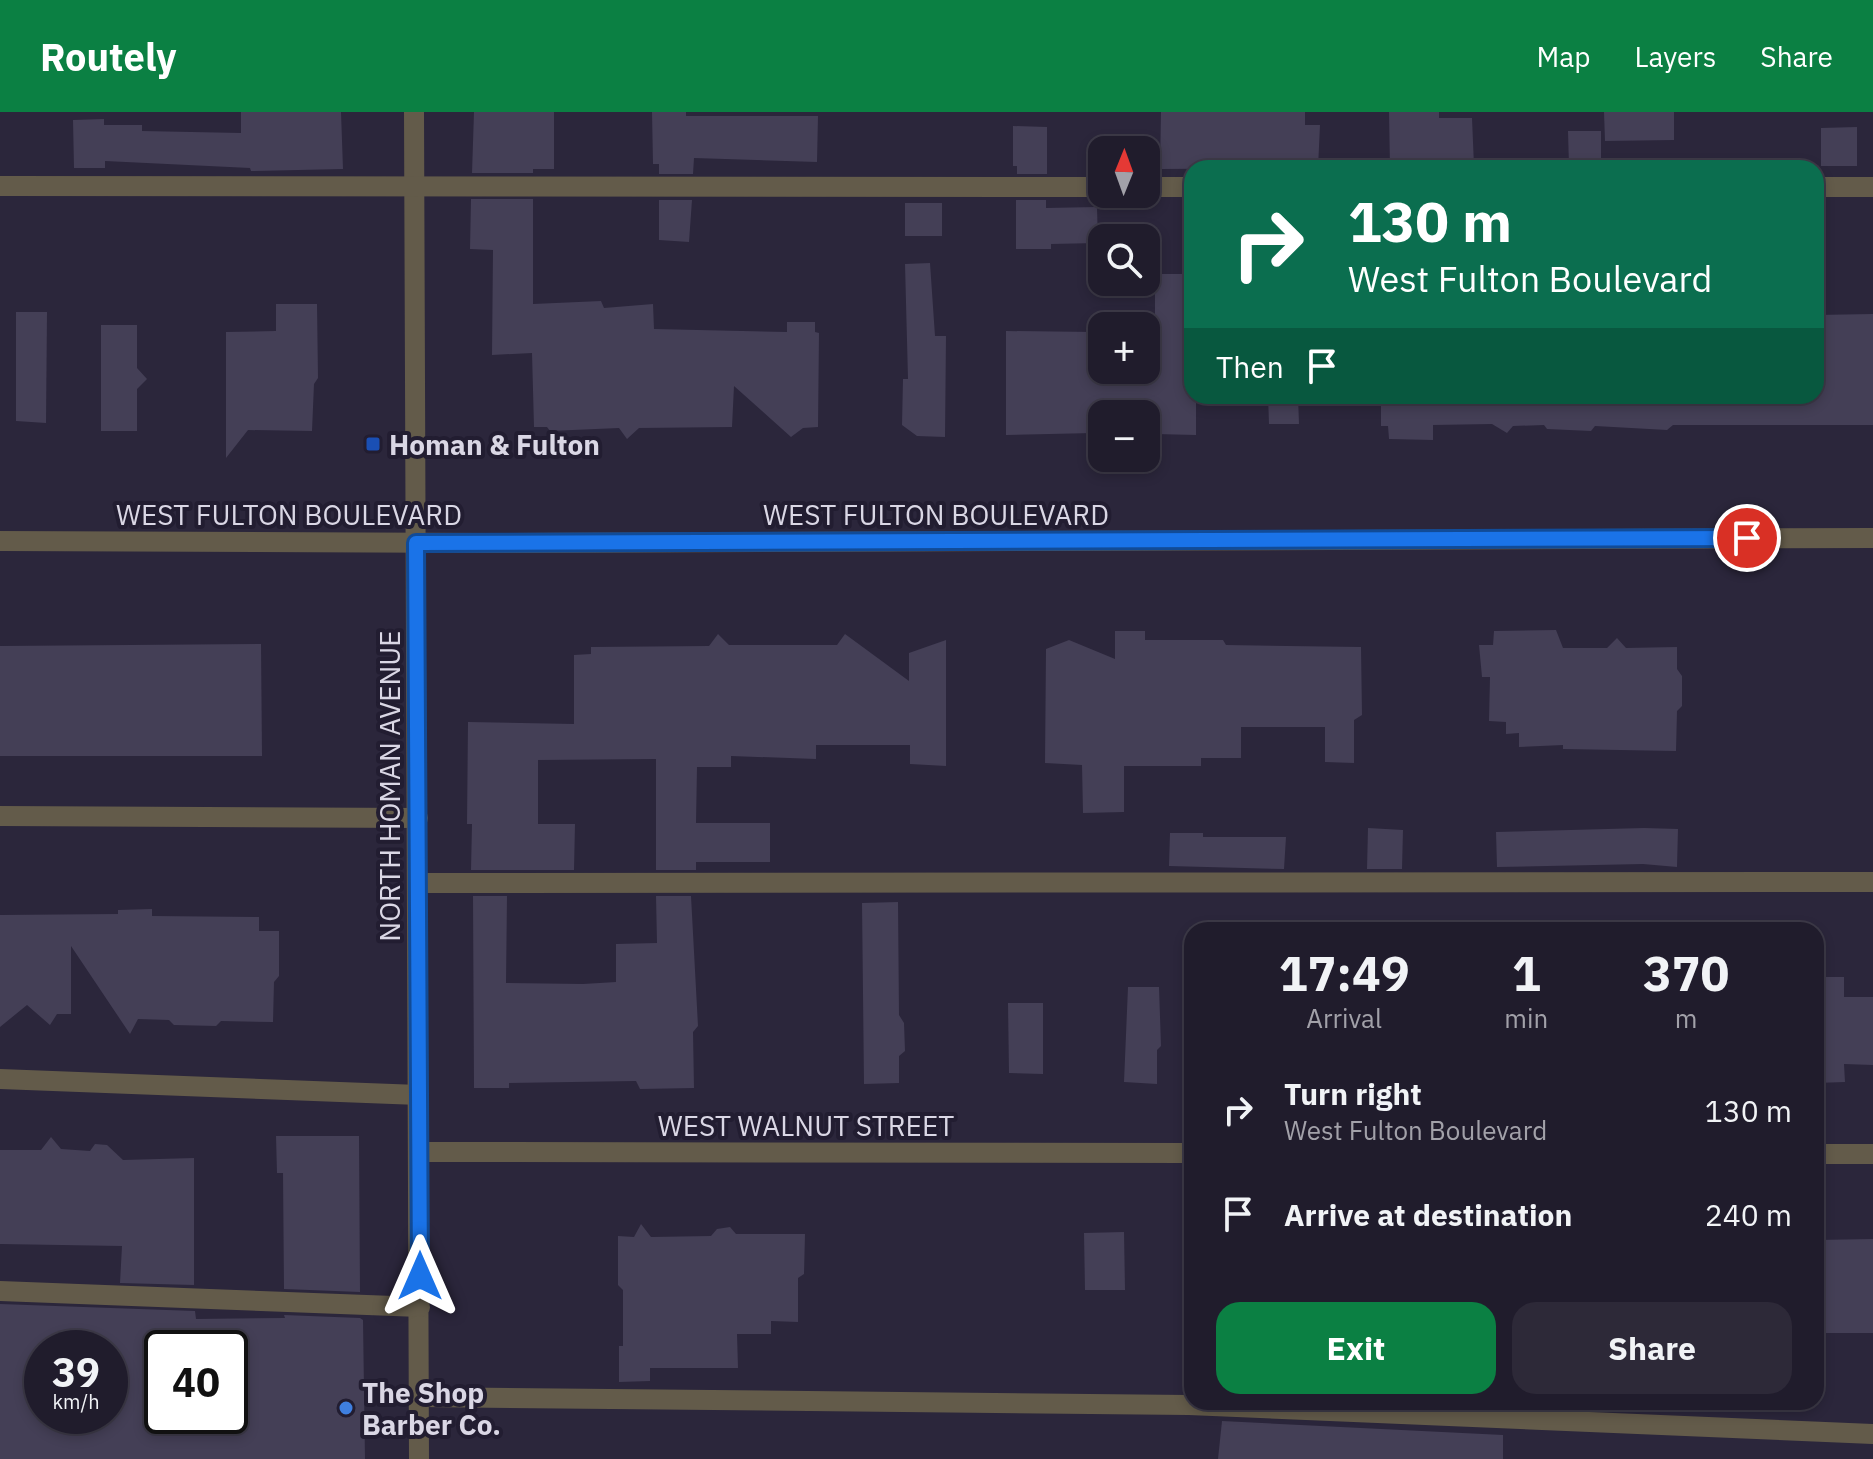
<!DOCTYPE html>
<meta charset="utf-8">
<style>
:root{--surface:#201c2c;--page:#2d2938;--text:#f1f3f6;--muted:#a2a1a9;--line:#3d3a48;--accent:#0b8043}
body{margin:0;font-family:"IBM Plex Sans",sans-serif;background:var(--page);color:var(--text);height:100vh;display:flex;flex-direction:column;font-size:30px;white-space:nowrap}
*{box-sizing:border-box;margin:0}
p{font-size:26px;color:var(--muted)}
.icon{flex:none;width:44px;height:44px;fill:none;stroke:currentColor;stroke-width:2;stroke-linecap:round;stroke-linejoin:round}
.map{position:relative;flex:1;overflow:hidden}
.drawer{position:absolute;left:1184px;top:810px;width:640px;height:488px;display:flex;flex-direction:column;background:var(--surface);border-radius:24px;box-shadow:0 4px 12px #0003,0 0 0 2px var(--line)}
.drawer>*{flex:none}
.guide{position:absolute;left:1184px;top:48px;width:640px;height:244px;border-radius:24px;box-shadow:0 4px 12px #0003,0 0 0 2px var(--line);background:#0b6e4f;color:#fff;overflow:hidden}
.needle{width:52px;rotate:1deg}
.tools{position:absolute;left:1088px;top:24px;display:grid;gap:16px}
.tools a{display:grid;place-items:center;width:72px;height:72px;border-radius:16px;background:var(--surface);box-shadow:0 4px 12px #0003,0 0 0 2px var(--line);font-size:40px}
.speed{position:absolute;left:24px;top:1218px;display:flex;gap:16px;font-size:40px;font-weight:700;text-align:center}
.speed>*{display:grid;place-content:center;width:104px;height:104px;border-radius:50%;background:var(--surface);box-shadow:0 4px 12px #0003,0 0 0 2px var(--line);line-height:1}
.speed small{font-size:20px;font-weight:400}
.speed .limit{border:4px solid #111;border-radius:12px;background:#fff;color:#111}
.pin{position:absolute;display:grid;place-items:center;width:68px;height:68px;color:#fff;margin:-34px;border:4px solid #fff;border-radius:50%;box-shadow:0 2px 8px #0007}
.me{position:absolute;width:88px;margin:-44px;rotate:0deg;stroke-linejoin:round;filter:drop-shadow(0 0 6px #0008)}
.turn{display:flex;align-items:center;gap:28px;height:168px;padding:0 32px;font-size:36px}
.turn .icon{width:104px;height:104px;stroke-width:2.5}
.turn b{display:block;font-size:56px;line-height:68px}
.then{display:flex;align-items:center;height:76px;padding:0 32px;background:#0003;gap:16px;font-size:30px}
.eta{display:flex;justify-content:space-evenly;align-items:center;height:136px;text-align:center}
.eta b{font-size:48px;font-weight:800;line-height:56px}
.button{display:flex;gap:16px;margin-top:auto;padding:16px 32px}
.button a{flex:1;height:92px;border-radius:24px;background:var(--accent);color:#fff;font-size:32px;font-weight:800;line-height:92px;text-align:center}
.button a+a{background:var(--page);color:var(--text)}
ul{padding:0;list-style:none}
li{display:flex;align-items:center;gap:24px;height:104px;padding:0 32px}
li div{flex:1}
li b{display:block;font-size:30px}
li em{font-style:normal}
header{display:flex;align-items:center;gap:48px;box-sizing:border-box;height:112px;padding:0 40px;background:var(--accent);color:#fff}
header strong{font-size:38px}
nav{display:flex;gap:44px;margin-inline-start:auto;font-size:28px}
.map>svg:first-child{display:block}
.building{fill:#443f56;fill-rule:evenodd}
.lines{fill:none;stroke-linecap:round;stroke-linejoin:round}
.minor{stroke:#635b4a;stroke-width:20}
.route-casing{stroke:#114b97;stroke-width:20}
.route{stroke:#1a73e8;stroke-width:14}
.transit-dot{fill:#1a4fb4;stroke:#221d31;stroke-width:3}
.shop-dot{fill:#3f7fe0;stroke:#221d31;stroke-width:3}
.labels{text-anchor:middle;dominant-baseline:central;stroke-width:8;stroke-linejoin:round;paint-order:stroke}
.poi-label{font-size:28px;font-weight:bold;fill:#dad7e5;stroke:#221d31;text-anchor:start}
.street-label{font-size:28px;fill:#dad7e5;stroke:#221d31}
</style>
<header>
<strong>Routely</strong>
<nav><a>Map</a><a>Layers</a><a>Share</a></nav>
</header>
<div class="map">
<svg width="1873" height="1347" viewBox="0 0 1873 1347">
<rect width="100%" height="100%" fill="#2b263b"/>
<!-- building -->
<g class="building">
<path d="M241 0H341L343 57 251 59 250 56 105 49V56H74L73 8 104 7V13H142V19L241 21Z"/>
<path d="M474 0H554V57H533V61H472Z"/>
<path d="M652 0H686V4H818L817 50 694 46 693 62H659V52H653Z"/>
<path d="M1161 0H1305V13H1320L1318 56 1160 57Z"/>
<path d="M1389 0H1439V6H1472L1474 54 1390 56Z"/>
<path d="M1604 0H1674V28L1605 29Z"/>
<path d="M1013 14 1047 15V62H1017V54H1013Z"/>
<path d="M1857 15V54H1821V16Z"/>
<path d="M1568 19H1601V55H1569Z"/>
<path d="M471 87H533V192L601 189 604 196 653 192 654 217 787 220V210H815V220L819 221 818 315 803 316 791 325 734 274 732 315 639 316 627 327 619 316 550 319 547 315H534L532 241 492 243 493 138 470 137Z"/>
<path d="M659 88H692L689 130 659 128Z"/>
<path d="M1016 88H1046V96L1097 95 1098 131 1051 132V137H1016Z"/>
<rect x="905" y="91" width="37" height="33"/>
<path d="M930 151 935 224H946L945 325 917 324 902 313 903 267H908L905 152Z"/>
<path d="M1155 162H1192V284H1196V323L1155 322V302H1094V321L1006 323V219L1094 220V258H1155Z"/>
<path d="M276 192H317L318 266 314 272 312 319 248 318 226 346V220L276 219Z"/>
<path d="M16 200H47L46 311 16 309Z"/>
<path d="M1873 202V313H1673L1667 318 1595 314 1591 319 1547 317 1544 313 1513 314 1507 321 1492 312 1433 313V328L1389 327 1388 314H1381V284H1816V203Z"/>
<path d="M101 213H137V256L147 267 137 277V319H101Z"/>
<path d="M1268 284H1298L1299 312H1269Z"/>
<path d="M1556 518 1563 536H1607L1617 526 1626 536 1677 535V557L1682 564V594L1677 599 1676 639 1563 637V633L1519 635V621L1506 622V610L1489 609 1490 565H1482L1479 533H1493L1494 519Z"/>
<path d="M1115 519H1145V528H1223L1226 533 1361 535 1362 603 1354 608V651L1325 650V615H1241V646H1201V654H1124V700L1083 701 1082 653 1045 651 1046 537 1069 528 1115 547Z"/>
<path d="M718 522 729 533H837L845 522 909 569V541L946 528V654L910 652V633H816V647L731 644V655H697L696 711H770V750H696V758H656V647L538 648V712H575L574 758H471L472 712H467L468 610 574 612V543L591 542V535L709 534Z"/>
<path d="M261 532 262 644H0V534Z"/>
<path d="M1368 716 1403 718 1402 757H1367Z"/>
<path d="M1644 716 1678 717 1677 755 1643 752 1497 755 1496 720Z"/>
<path d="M1170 721H1203V725H1286L1284 757 1169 754Z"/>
<path d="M473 784H507L506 871 583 872 616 870V832L657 831 656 784H691L698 914 693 920 694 976 640 977 636 969 509 971V976H474Z"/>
<path d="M898 790 899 903 904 911 905 939 899 944V971L864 972 862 791Z"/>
<path d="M152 797V804L259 805V819H279V864L274 870 273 910 221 909 216 914 174 913 169 908 138 907 130 922 71 834V902H57L50 913 27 893 0 915V803L118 802V798Z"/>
<path d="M1816 865H1844V885H1873V953L1844 952 1845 970 1816 971Z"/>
<path d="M1128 875H1159L1161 934 1157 938V972L1124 970Z"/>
<path d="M1008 891H1043V962L1009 961Z"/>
<path d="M276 1024H359L360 1180 284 1177 283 1061H277Z"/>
<path d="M51 1025 61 1037 90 1039 95 1032 107 1033 123 1048 194 1046V1173L120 1171 122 1134 0 1132V1038H41Z"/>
<path d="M641 1112 651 1125 711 1124 717 1117 730 1115 736 1122H805L804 1162 798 1166V1210L771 1209V1222H737L738 1256H650V1269L619 1270V1234H623V1178L618 1173V1124L634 1125Z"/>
<path d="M1124 1120 1125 1178H1085L1084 1121Z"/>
<path d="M1873 1127V1221H1816V1128Z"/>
<path d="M0 1192 195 1199 196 1207 285 1206 284 1203 360 1206 363 1208 365 1347H0ZM42 1236H110V1304H42ZM162 1236H230V1304H162Z"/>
<path d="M1222 1309 1503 1323V1347H1218Z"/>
</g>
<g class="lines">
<!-- minor -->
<g class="minor">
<path d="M414 0 419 1347"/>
<path d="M0 74 1102 75"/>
<path d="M1146 75H1192"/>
<path d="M1816 75H1873"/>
<path d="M0 429 486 431 1873 426"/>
<path d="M0 704 418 706"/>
<path d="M418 771 1873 770"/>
<path d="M0 967 419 983"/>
<path d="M420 1040 1192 1041"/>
<path d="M1816 1042H1873"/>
<path d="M0 1179 420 1195"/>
<path d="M421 1285 1189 1293 1873 1322"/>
</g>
</g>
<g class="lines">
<defs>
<path id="route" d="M420 1164 416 431 1747 426"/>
</defs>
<!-- route casing -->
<use href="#route" class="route-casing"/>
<!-- route -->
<use href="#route" class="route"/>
</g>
<!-- markers -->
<rect class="transit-dot" x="365" y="324" width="16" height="16" rx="4"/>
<circle class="shop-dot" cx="346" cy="1296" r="8"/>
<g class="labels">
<!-- poi labels -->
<g class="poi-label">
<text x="389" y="332">Homan &amp; Fulton</text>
<text x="362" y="1280">The Shop<tspan x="362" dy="32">Barber Co.</tspan></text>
</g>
<!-- street labels -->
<g class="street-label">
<text x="289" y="402">WEST FULTON BOULEVARD</text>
<text x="936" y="402">WEST FULTON BOULEVARD</text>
<text transform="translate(389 674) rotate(-90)">NORTH HOMAN AVENUE</text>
<text x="806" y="1013">WEST WALNUT STREET</text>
</g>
</g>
</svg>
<div class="tools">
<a><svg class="needle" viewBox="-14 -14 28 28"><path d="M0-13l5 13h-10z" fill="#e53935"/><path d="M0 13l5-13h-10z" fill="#a2a1a9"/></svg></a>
<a><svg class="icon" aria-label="search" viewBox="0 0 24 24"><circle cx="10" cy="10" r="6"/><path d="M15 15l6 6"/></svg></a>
<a>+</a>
<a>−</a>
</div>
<div class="speed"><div>39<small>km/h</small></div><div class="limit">40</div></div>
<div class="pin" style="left:1747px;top:426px;background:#d93025"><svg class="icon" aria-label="arrive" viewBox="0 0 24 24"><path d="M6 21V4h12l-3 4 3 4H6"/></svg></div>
<svg class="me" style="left:420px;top:1164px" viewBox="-20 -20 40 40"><path d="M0-17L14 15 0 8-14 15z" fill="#1a73e8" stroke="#fff" stroke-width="4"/></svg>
<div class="guide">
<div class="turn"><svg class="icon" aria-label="right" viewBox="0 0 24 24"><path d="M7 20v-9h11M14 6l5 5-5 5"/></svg><div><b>130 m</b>West Fulton Boulevard</div></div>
<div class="then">Then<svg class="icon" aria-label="arrive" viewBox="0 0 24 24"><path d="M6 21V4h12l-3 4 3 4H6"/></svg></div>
</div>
<section class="drawer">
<div class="eta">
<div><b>17:49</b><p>Arrival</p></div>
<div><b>1</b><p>min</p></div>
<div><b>370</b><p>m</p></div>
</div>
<ul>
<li><svg class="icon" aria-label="right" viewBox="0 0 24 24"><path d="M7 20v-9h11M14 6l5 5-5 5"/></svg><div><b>Turn right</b><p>West Fulton Boulevard</p></div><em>130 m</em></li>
<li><svg class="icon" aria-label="arrive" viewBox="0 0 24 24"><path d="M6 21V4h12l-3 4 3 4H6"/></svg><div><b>Arrive at destination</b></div><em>240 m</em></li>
</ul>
<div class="button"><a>Exit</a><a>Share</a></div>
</section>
</div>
